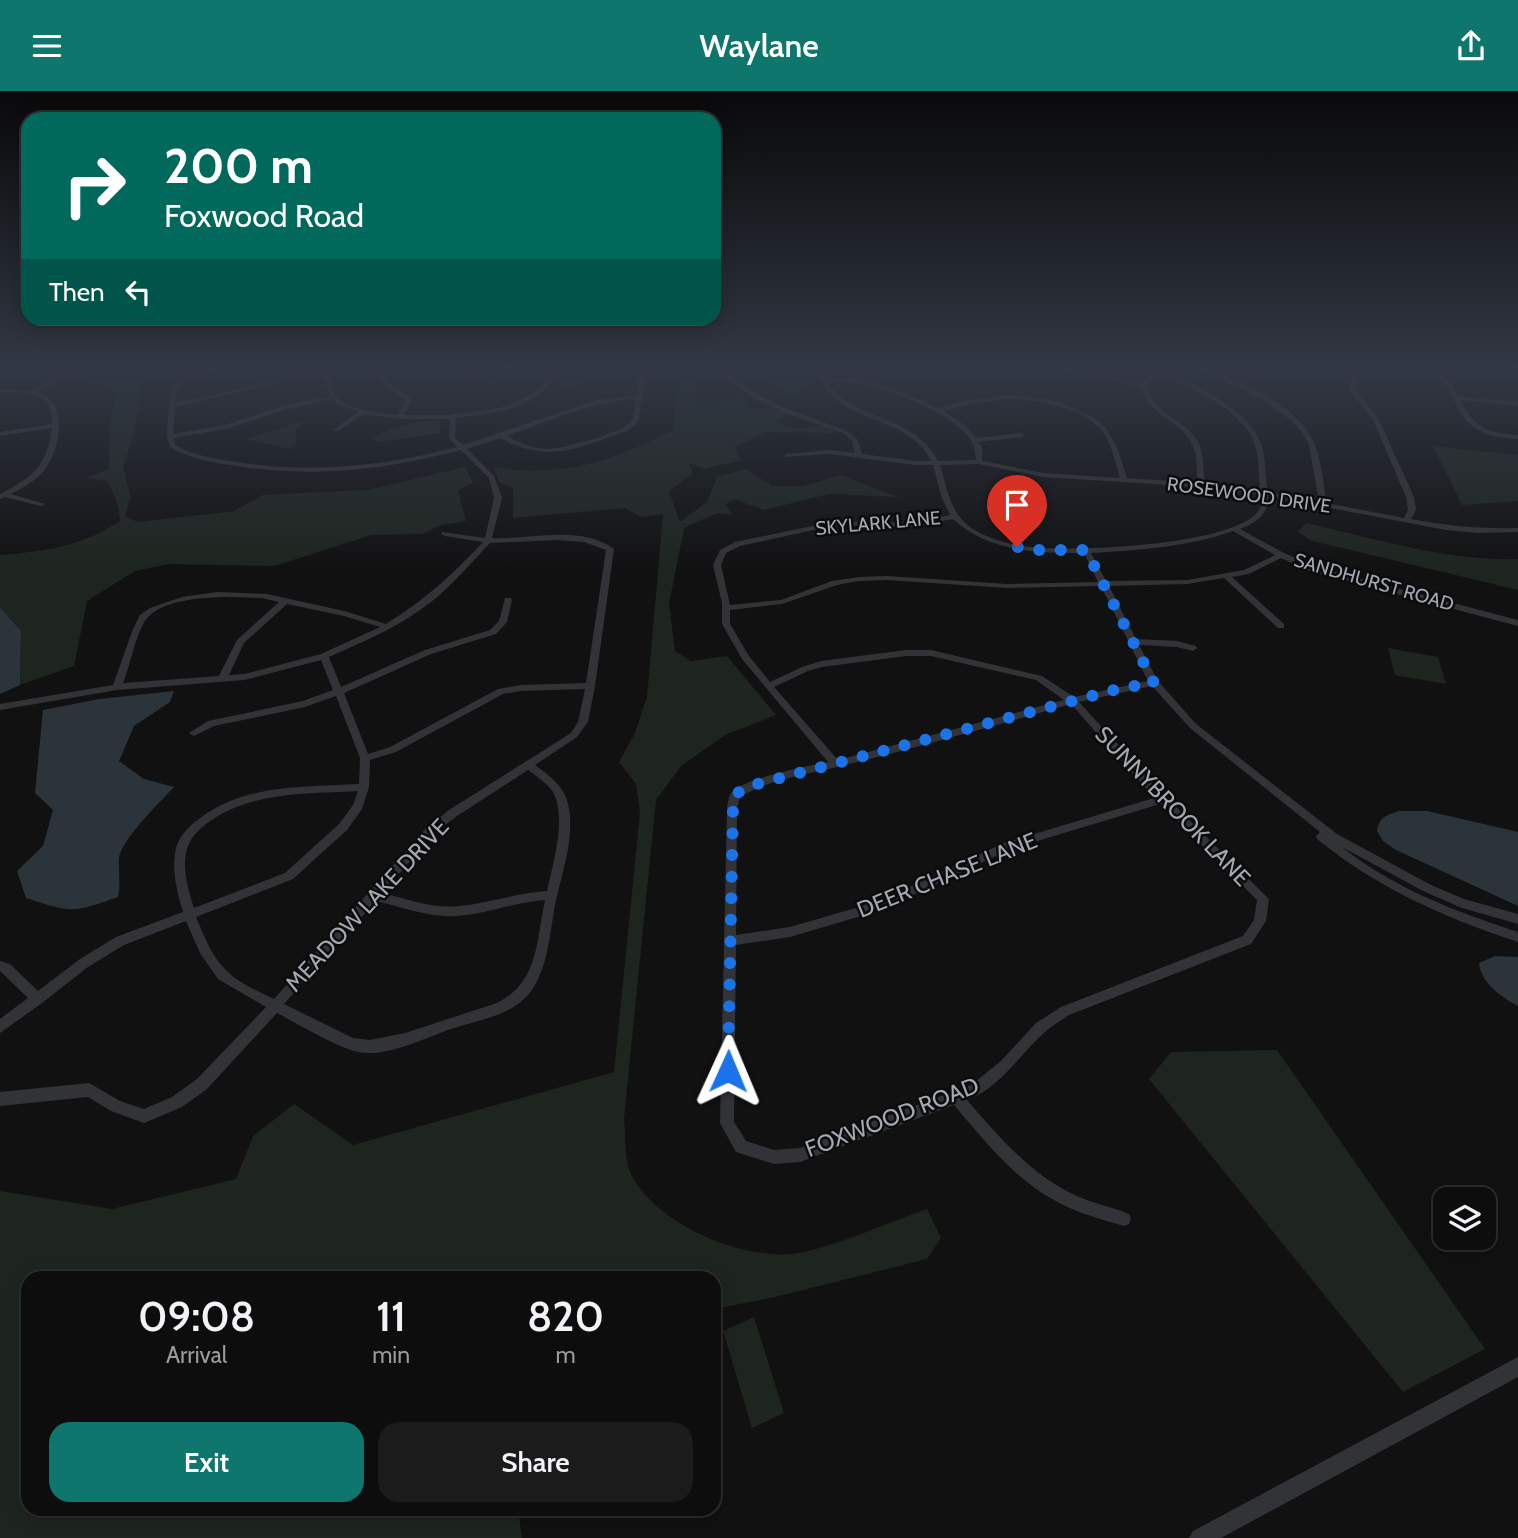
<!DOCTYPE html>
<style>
:root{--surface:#0d0d0e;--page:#1b1b1c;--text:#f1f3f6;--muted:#9a9c9e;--line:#2d2d2e;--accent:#0f766e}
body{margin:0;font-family:Cabin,sans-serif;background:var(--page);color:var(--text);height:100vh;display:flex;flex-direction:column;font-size:26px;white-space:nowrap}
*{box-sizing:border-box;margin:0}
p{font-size:23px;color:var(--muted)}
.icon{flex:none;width:38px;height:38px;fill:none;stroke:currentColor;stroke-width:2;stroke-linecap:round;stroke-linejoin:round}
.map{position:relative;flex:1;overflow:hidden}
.drawer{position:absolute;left:21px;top:1180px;width:700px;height:245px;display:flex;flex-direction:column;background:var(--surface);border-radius:21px;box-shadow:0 4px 18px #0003,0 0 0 2px var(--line)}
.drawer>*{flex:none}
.top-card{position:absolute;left:21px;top:21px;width:700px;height:214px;border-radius:21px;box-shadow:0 4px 18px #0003,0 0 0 2px var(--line);background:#00695c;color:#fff;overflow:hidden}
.tools{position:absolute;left:1433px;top:1096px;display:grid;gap:14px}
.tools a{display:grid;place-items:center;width:63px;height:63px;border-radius:14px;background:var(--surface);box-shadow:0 4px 18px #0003,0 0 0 2px var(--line);font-size:35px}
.pin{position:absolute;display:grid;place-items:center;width:60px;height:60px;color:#fff;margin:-72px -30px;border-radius:50% 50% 50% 0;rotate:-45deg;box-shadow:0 0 7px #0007}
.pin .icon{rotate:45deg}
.me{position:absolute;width:77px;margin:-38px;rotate:1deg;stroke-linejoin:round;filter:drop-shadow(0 0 5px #0008)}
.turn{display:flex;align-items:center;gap:24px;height:147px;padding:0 28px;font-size:32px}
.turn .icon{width:91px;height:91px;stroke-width:2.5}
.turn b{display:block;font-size:49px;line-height:60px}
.then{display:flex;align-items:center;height:66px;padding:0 28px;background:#0003;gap:14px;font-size:26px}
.eta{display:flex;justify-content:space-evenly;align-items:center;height:119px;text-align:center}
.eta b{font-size:42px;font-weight:600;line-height:49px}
.button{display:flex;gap:14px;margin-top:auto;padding:14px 28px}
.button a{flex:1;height:80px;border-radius:21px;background:var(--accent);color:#fff;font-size:28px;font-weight:600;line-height:80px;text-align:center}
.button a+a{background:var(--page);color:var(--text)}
header{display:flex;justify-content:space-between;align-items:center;height:91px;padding:0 28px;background:var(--accent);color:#fff;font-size:32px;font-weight:600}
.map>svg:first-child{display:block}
.green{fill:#1e251f}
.water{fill:#2b343a}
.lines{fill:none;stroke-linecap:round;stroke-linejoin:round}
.minor{fill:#323337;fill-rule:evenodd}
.tertiary{fill:#323337;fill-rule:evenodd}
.route{stroke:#1a73e8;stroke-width:12;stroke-dasharray:0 21.6}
.labels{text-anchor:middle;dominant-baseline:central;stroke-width:5;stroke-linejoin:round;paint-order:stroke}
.far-street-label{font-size:19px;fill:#a3a8b2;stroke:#0c0c0d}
.street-label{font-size:23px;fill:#a3a8b2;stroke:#0c0c0d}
</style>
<header><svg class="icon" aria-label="menu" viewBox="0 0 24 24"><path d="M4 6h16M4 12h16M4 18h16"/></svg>Waylane<svg class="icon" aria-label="share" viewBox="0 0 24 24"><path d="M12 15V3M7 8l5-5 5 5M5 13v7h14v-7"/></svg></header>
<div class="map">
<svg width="1518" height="1447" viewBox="0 0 1518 1447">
<rect width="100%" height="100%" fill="#111112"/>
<!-- green -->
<g class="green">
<path d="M119 278H144L135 340 123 376 131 407 125 425 138 431 234 420 263 404 367 399 465 376 473 392 458 399 466 430 441 434 422 443 371 444 274 475 168 473 135 480 87 510 74 575 20 594 21 540 0 516V464C46 460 80 456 120 430L118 414 108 390 85 387 109 378 110 326 117 303 102 294 86 291 90 287 105 288Z"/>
<path d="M680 278H692L698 310 725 309 742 301 747 317C762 319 776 316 789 323L776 329C789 341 807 337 824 334L837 342 766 341 735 356 741 369 704 378 689 372 693 382 669 400 680 431 707 411 717 386 746 378 772 395H803L841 384 898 406 829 403 764 419 734 408 726 413 732 424 717 422 684 437 669 513 675 560 691 570 727 565 776 624 725 644 681 675 656 709 624 1028C626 1043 624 1067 630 1081 654 1134 750 1174 805 1161 846 1151 887 1132 927 1118L941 1147 927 1168 775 1206 714 1218V1186H28V1418H518L522 1447H0V1100L112 1118 236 1088 253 1045 294 1013 353 1054 614 981 640 722 636 693 619 671 635 642 647 606 663 423 642 426 624 417 513 427V397L499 391 494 376C562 388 612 370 673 339Z"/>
<path d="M772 278H810L801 286 816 291 786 307 773 291 746 290 774 286Z"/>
<path d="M605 279 603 287 599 289 553 301 552 299 562 290 564 280Z"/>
<path d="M306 329 296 339V352L290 358 246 348Z"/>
<path d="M441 329 440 342 379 351 373 347C396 334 415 330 441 329Z"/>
<path d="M1433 355 1518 364V410L1462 414Z"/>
<path d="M1307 432C1376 448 1447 470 1518 468V499L1309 449 1298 440Z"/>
<path d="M1388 557 1438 566 1446 593 1395 584Z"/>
<path d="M1277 959 1485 1258 1403 1301 1149 988 1171 961Z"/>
<path d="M754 1226 784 1322 752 1337 723 1240Z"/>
</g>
<!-- water -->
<g class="water">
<path d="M0 516 21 540 20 594 0 603Z"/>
<path d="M174 600 170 611 134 635 119 670 144 688 174 696C161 710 121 749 119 767 118 780 121 792 118 806 73 822 71 822 26 807L17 780 43 755 53 719 35 702 43 619 100 608Z"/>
<path d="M1399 720H1427L1518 741V815L1396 759 1383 750 1377 740C1379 726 1387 724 1399 720Z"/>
<path d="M1495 865 1518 866V915C1501 906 1481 892 1479 872Z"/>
</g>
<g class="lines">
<!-- minor -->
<g class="minor">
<path d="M69 278H75L64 287 37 301C71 310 60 361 43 381 34 391 22 397 11 403L45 413 41 415 5 406 0 408V403C33 386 47 375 52 337L0 345V341L52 333C53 298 26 302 0 302V298L31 299 60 285Z"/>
<path d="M214 278H223L192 287 176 298 175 312 327 278C329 286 331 298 337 305 348 320 380 322 397 324L404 313 405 308 383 293 374 278H380L387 291 411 307 410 313 403 324H450L453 322 456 323C490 320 526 316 548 287L546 278H552L554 287C532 319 492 323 456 327L455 347 463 354 584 313 603 308 636 304 640 278H646L639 327 635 334 626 340C577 357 550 373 500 347L467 358 494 385 502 407 492 447C531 449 580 433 614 458L595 595 588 631 577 646 535 674C548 684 561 692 567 709 577 742 562 781 555 814 551 836 549 860 541 881 537 891 532 901 524 908 505 926 475 930 451 938 425 947 386 967 358 961 336 956 298 933 277 922L207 998 182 1016 144 1032 111 1020 88 1006 0 1015V1001L89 992 120 1010 144 1018 172 1006 197 988 266 916 218 888 200 862 186 830 124 854 88 876 42 912 0 942V928L28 907 0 880V870L10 873 38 900 80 868 116 846 183 821C177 800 171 778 176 757 179 745 189 735 199 728 243 693 305 696 359 693L360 667 336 605 305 616 214 635 194 645 189 642 208 630 303 610 333 599 321 569 244 589 117 599 0 619V613L113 594 133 538 140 524 150 517 182 506 217 501 267 503 344 520 386 533C426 508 451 485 483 451L445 445 441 443 442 441 485 447 494 407 489 387 461 359C386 379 313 387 237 375 214 372 190 368 170 356L167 346 170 297 188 285ZM322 281 330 305 282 315 225 334 173 343 175 316ZM332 308 337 312 358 321 334 338V340H338L364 323 399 328H450L449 347 457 356C385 375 312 383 237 371 216 368 194 365 175 354L174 347 226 338 286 318ZM636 308C635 315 635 324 631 330 625 341 563 358 549 358 533 358 520 352 507 345 549 330 590 311 636 308ZM557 449 584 451 606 459 586 592 521 594 498 598 390 656 368 663 344 602 431 563 496 543 507 531 512 509 511 507H505L499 530 490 539 425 559 341 596 329 566C360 552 392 539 420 519 447 501 468 475 490 452ZM234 506 262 507 279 511 237 549 219 585 123 592C130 575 136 543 145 530 160 507 210 506 234 506ZM287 513 344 525 380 536 321 563 244 583 229 584 244 552ZM585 598 578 631 571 642 449 719 427 736 274 908C258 900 238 892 226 879 211 865 204 844 196 826L293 788 347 739 362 718 369 696 370 669 396 661 503 603 521 600ZM528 679C536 685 547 692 553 701 567 727 553 772 547 800 517 802 489 812 459 815 433 818 407 808 382 802L435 742 457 725ZM358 700 353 714 339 733 285 782 194 817C188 798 180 772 189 753 192 745 200 738 206 733 249 700 307 703 358 700ZM545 809C536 850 539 894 494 913L405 942 370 949 353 947 284 913 376 810C402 816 430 827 457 825 487 823 515 811 545 809Z"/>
<path d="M461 278H468L494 291 489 292Z"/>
<path d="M720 278H726C753 311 808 325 847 340L858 349 862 363 916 370H931C912 331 865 333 835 307 825 299 822 291 817 281L820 278H826L823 281 827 288 857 287 871 278H878L863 289 896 299 938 317 974 308 1008 304 1043 307 1062 312 1094 327 1106 337 1117 356 1127 387 1198 392C1196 379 1198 364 1192 353 1180 328 1149 326 1140 295L1054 278H1065L1142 292 1154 281 1146 278H1162V280C1194 292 1248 318 1261 352 1266 368 1265 385 1268 401L1319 410 1309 354 1302 341 1292 330 1262 308 1199 278H1207L1239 291 1267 282 1270 284 1269 285 1244 293C1272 307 1306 326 1316 357 1322 375 1324 394 1326 412L1404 427 1408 419 1406 406 1373 329 1351 301V287L1362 278H1368L1356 288 1357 301 1379 329 1414 406 1416 419 1411 428C1450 435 1478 438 1518 437V441L1477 442 1446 439 1268 405C1269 423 1256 432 1240 438L1284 462 1316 476 1518 529V535L1310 480 1281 467 1249 483 1232 486 1284 533V537H1278L1224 487 1187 493 1109 495 1136 548 1177 550 1196 555 1197 557 1193 560 1177 556 1139 554 1158 590 1196 633 1337 743 1431 794 1464 808 1518 823V833L1462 817 1423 800 1342 756C1393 797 1457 821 1518 841V851C1443 826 1379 798 1317 748L1316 745 1320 741 1190 637 1152 595 1079 611 1166 706 1269 808 1266 830 1251 853 1069 924C1062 929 1053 934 1046 940 1019 963 1003 995 967 1009 999 1046 1032 1085 1077 1105 1094 1113 1112 1116 1129 1123L1131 1128 1129 1133 1124 1135C1100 1128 1074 1121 1052 1108 1012 1085 983 1048 954 1014L800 1071 774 1073 736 1061 720 1032 727 717C728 712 728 705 732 701 745 687 808 675 828 671L742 568 722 533V512L713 474 720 459 735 451 836 430 909 432 950 424 942 407 933 374H916L829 363 785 366 784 365 787 363 829 359 855 362 852 350 843 342C802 327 748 314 720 278ZM1159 283C1189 294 1242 319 1254 351 1260 367 1258 383 1260 399L1205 392C1202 379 1205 362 1197 349 1182 326 1154 324 1146 294ZM837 291C872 289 944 317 967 344 974 352 975 359 976 369L938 370C914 322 855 332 828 292ZM1008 308C1037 308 1083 316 1102 340 1112 353 1115 371 1120 387L1043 382 982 370V356L978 351 1022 346 1025 344 1022 342 976 347C968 335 955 327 943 320L974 312ZM979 373 1043 386 1202 396 1261 404C1261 409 1262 415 1259 419 1236 455 1070 461 1030 456 1009 453 986 448 969 435 949 420 947 396 940 374ZM953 428C988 461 1038 462 1084 462L1098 491 1007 493 887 485 859 486 832 490 781 509 730 514 721 474 726 462 740 455 836 434 909 436ZM1233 440 1275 464 1244 479 1187 489 1106 490 1091 462C1139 459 1188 456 1233 440ZM887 489 1007 497 1101 495 1148 590 1074 606 1042 585 931 559H906L821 570 802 576 770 591 749 565 730 533V519L782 513 837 494 859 490ZM906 565H931L1036 589 1064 609 838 669 774 596 808 580 822 576ZM1071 613 1154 707 1004 752 905 798 859 816 790 836 736 844 737 717 740 706C770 688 804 684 837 676 915 657 993 635 1071 613ZM1160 713 1257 809 1254 829 1243 845 1061 916 1036 932 1001 970 971 994 800 1057 774 1059 746 1050 734 1031 736 854 790 846 861 825 913 804 1011 758Z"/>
<path d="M1427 278C1443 278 1452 293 1458 305L1518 311V315L1460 309C1475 337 1488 342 1518 344V348C1502 347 1483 345 1471 334 1459 324 1455 309 1447 296 1442 288 1435 284 1427 278Z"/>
</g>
<!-- tertiary -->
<path class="tertiary" d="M1518 1266V1286L1221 1447H1189L1193 1440Z"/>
</g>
<!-- sky -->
<linearGradient id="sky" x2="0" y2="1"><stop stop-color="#09090a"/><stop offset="0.58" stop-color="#323844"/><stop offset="1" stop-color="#323844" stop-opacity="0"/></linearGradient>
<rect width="1518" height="480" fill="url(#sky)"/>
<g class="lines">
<!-- route -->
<path class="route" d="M728 980 733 717 735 704 746 696 769 690 1122 597 1154 592 1086 459H1037L1017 456"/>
</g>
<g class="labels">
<!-- far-street labels -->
<g class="far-street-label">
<text transform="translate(1249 404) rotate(8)">ROSEWOOD DRIVE</text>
<text transform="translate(878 432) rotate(-5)">SKYLARK LANE</text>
<text transform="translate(1374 491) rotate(16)">SANDHURST ROAD</text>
</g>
<!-- street labels -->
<g class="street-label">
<text transform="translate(1173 715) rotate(46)">SUNNYBROOK LANE</text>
<text transform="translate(947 784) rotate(-22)">DEER CHASE LANE</text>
<text transform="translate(367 814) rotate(-47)">MEADOW LAKE DRIVE</text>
<text transform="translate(892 1026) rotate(-21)">FOXWOOD ROAD</text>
</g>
</g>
</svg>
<div class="tools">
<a><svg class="icon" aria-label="layers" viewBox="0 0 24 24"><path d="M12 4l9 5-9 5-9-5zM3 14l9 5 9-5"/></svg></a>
</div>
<div class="pin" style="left:1017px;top:456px;background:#d93025"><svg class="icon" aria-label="arrive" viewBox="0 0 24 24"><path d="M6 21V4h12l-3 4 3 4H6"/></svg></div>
<svg class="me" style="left:728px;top:980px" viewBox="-20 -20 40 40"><path d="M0-17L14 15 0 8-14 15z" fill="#1a73e8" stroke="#fff" stroke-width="4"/></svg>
<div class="top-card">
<div class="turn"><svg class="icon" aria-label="right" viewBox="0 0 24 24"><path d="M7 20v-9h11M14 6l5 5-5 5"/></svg><div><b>200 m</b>Foxwood Road</div></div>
<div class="then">Then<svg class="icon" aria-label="left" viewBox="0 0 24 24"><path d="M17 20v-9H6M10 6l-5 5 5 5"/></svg></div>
</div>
<section class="drawer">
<div class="eta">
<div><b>09:08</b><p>Arrival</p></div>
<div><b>11</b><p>min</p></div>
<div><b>820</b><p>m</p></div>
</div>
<div class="button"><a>Exit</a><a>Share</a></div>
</section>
</div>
